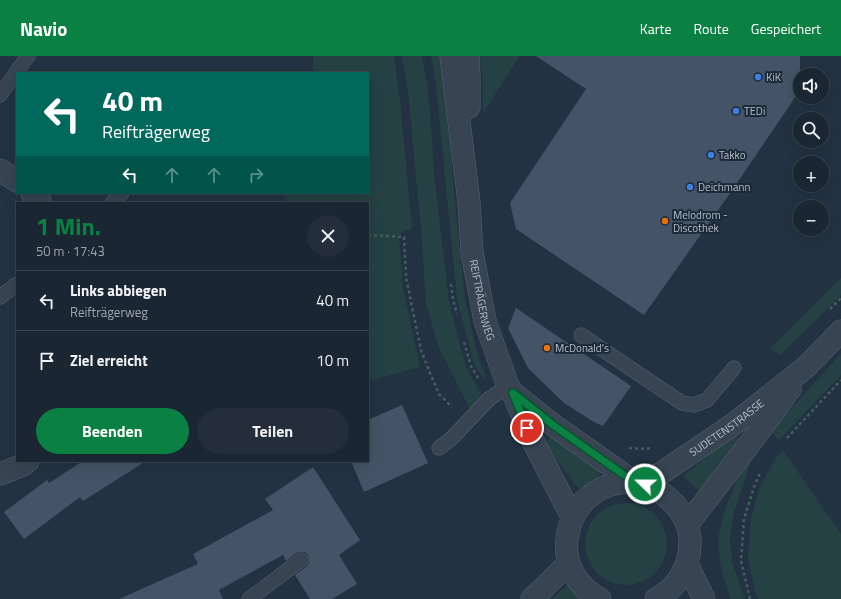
<!DOCTYPE html>
<html lang="de">
<meta charset="utf-8">
<style>
:root{--surface:#1a2632;--page:#232e3a;--text:#f1f3f6;--muted:#9fa5ac;--line:#38434d;--accent:#0b8043}
body{margin:0;font-family:"Titillium Web",sans-serif;background:var(--page);color:var(--text);height:100vh;display:flex;flex-direction:column;font-size:15px;white-space:nowrap}
*{box-sizing:border-box;margin:0}
p{font-size:13px;color:var(--muted)}
.icon{flex:none;width:22px;height:22px;fill:none;stroke:currentColor;stroke-width:2;stroke-linecap:round;stroke-linejoin:round}
.map{position:relative;flex:1;overflow:hidden}
.details{position:absolute;left:16px;top:146px;width:353px;height:260px;display:flex;flex-direction:column;background:var(--surface);border-radius:0px;box-shadow:0 4px 16px #0002,0 0 0 1px var(--line)}
.details>*{flex:none}
.guide{position:absolute;left:16px;top:16px;width:353px;height:122px;border-radius:0px;box-shadow:0 4px 16px #0002,0 0 0 1px var(--line);background:#00695c;color:#fff;overflow:hidden}
.buttons{position:absolute;left:793px;top:12px;display:grid;gap:8px}
.buttons a{display:grid;place-items:center;width:36px;height:36px;border-radius:50%;background:var(--surface);box-shadow:0 4px 16px #0002,0 0 0 1px var(--line);font-size:20px}
.pin{position:absolute;display:grid;place-items:center;width:34px;height:34px;color:#fff;margin:-17px;border:2px solid #fff;border-radius:50%;box-shadow:0 1px 4px #0007}
.me{position:absolute;width:44px;margin:-22px;rotate:292deg;stroke-linejoin:round;filter:drop-shadow(0 0 3px #0008)}
.turn{display:flex;align-items:center;gap:14px;height:84px;padding:0 20px;font-size:18px}
.turn .icon{width:52px;height:52px;stroke-width:2.5}
.turn b{display:block;font-size:28px;line-height:34px}
.lanes{display:flex;align-items:center;height:38px;padding:0 20px;background:#0003;justify-content:center;gap:20px;direction:ltr}
.lanes .off{opacity:.35}
.round{display:grid;place-items:center;flex:none;width:42px;height:42px;border-radius:21px;background:var(--page)}
.summary{display:flex;align-items:center;justify-content:space-between;height:68px;padding:0 20px}
h1{font-size:24px;font-weight:700;line-height:30px;color:var(--accent)}
.primary-button{display:flex;gap:8px;margin-top:auto;padding:8px 20px}
.primary-button a{flex:1;height:46px;border-radius:24px;background:var(--accent);color:#fff;font-size:16px;font-weight:700;line-height:46px;text-align:center}
.primary-button a+a{background:var(--page);color:var(--text)}
ul{padding:0;list-style:none}
li{display:flex;align-items:center;gap:12px;height:60px;padding:0 20px;border-top:1px solid var(--line)}
li div{flex:1}
li b{display:block;font-size:15px}
li em{font-style:normal}
header{display:flex;align-items:center;gap:24px;box-sizing:border-box;height:56px;padding:0 20px;background:var(--accent);color:#fff}
header strong{font-size:19px}
nav{display:flex;gap:22px;margin-inline-start:auto;font-size:14px}
.map>svg:first-child{display:block}
.green{fill:#254143}
.building{fill:#445466}
.lines{fill:none;stroke-linecap:round;stroke-linejoin:round}
.service-casing{stroke:#56626f;stroke-width:15}
.minor-casing{stroke:#56626f;stroke-width:23}
.tertiary-casing{stroke:#56626f;stroke-width:23}
.path{stroke:#445e60;stroke-width:2.5;stroke-dasharray:3 3;stroke-linecap:butt}
.service{stroke:#384452;stroke-width:14}
.minor{stroke:#384452;stroke-width:22}
.tertiary{stroke:#384452;stroke-width:22}
.route-casing{stroke:#07532c;stroke-width:10}
.route{stroke:#0b8043;stroke-width:7}
.shop-dot{fill:#3f7fe0;stroke:#1c2937;stroke-width:1.5}
.food-dot{fill:#e8710a;stroke:#1c2937;stroke-width:1.5}
.labels{text-anchor:middle;dominant-baseline:central;stroke-width:4;stroke-linejoin:round;paint-order:stroke}
.poi-label{font-size:11px;fill:#b4bfcc;stroke:#1c2937;text-anchor:start}
.street-label{font-size:11px;fill:#b4bfcc;stroke:#1c2937}
</style>
<header>
<strong>Navio</strong>
<nav><a>Karte</a><a>Route</a><a>Gespeichert</a></nav>
</header>
<div class="map">
<svg width="841" height="543" viewBox="0 0 841 543">
<rect width="100%" height="100%" fill="#233242"/>
<!-- green -->
<g class="green">
<path d="M313 0H394L400 45 412 172 399 178 403 232 420 311 368 325V147H285L284 137H368V17H313Z"/>
<path d="M402 0H422L428 32 435 128 449 245 466 311 482 339 470 353 439 292 426 248 421 170 416 122 409 44Z"/>
<path d="M431 0H444L447 29 453 125 465 243 479 304 486 320 483 322 474 308 457 243 436 28Z"/>
<path d="M480 0H520L483 57 482 22Z"/>
<path d="M841 222V239L780 299 770 293Z"/>
<path d="M841 298V319L779 384 770 375Z"/>
<path d="M735 378 740 385 699 435 683 420Z"/>
<path d="M551 381 600 416 599 421 583 432H578L544 388Z"/>
<path d="M783 394 841 478V543H759L756 539 748 504 751 463 759 432 775 403Z"/>
<path d="M748 400 751 405 733 460 730 482 732 506 745 543H730L720 507 718 482 723 459 737 423Z"/>
<circle cx="626" cy="488" r="41"/>
<path d="M568 529 580 543H551Z"/>
</g>
<!-- building -->
<g class="building">
<path d="M536 0H800V34L733 133 644 259 516 173 510 147 586 33Z"/>
<path d="M516 252 631 330 603 370 594 366 564 347 528 312 508 272Z"/>
<path d="M402 349 428 407 364 436 351 405H368V364Z"/>
<path d="M83 405H146L83 445 80 441 24 483 4 456 47 424 49 427Z"/>
<path d="M313 411 360 484 339 499 357 528 332 543H310L295 519 306 511 309 507V503L308 499 305 496H300L296 497 286 505 283 499 219 534 223 543H119L198 508 193 498 273 454 265 443Z"/>
</g>
<g class="lines">
<defs>
<g id="service">
<path d="M0 39 28 0"/>
<path d="M112 147 122 137"/>
<path d="M0 241 17 228"/>
<path d="M581 279 682 347 694 349 707 344 734 312"/>
<path d="M439 392 452 382 489 343 508 330"/>
<path d="M249 543 301 504"/>
</g>
<g id="minor">
<path d="M0 114 17 125"/>
<path d="M32 137 41 147"/>
<path d="M0 418 23 409 28 405"/>
</g>
<g id="tertiary">
<path id="s1" d="M451 0 469 146 472 196 485 265 508 330 513 337 532 383 572 461"/>
<path d="M468 0 469 21V51"/>
<path d="M514 338 553 369 634 426"/>
<path id="s2" d="M645 428 734 368 806 311 841 275"/>
<path d="M687 469 751 386 790 333"/>
<path d="M687 508 704 543"/>
<path d="M532 543 569 507"/>
<path d="M600 543C594 539 588 536 583 530 559 506 563 469 584 445 587 442 591 440 594 437 618 421 648 423 669 443 682 454 691 471 690 489 689 512 677 532 656 543"/>
</g>
</defs>
<!-- service casing -->
<use href="#service" class="service-casing"/>
<!-- minor casing -->
<use href="#minor" class="minor-casing"/>
<!-- tertiary casing -->
<use href="#tertiary" class="tertiary-casing"/>
<!-- path -->
<g class="path">
<path d="M368 179 404 181 406 221 421 294 430 317 439 338 452 351"/>
<path d="M451 228 453 243 457 258"/>
<path d="M830 253 841 242"/>
<path d="M464 286 471 310 478 322"/>
<path d="M787 382 841 324"/>
<path d="M629 392 644 393 652 392"/>
<path d="M750 543 741 505 744 463 754 431 760 417"/>
</g>
<!-- service -->
<use href="#service" class="service"/>
<!-- minor -->
<use href="#minor" class="minor"/>
<!-- tertiary -->
<use href="#tertiary" class="tertiary"/>
</g>
<g class="lines">
<defs>
<path id="route" d="M527 372 513 337 553 369 634 426 645 428"/>
</defs>
<!-- route casing -->
<use href="#route" class="route-casing"/>
<!-- route -->
<use href="#route" class="route"/>
</g>
<!-- markers -->
<g class="shop-dot">
<circle cx="758" cy="21" r="4"/>
<circle cx="736" cy="55" r="4"/>
<circle cx="711" cy="99" r="4"/>
<circle cx="690" cy="131" r="4"/>
</g>
<g class="food-dot">
<circle cx="665" cy="165" r="4"/>
<circle cx="547" cy="292" r="4"/>
</g>
<g class="labels">
<!-- poi labels -->
<g class="poi-label">
<text x="766" y="21">KiK</text>
<text x="744" y="55">TEDi</text>
<text x="719" y="99">Takko</text>
<text x="698" y="131">Deichmann</text>
<text x="673" y="159">Melodrom -<tspan x="673" dy="13">Discothek</tspan></text>
<text x="555" y="292">McDonald's</text>
</g>
<!-- street labels -->
<g class="street-label">
<text stroke="none"><textPath href="#s1" startOffset="246">REIFTRÄGERWEG</textPath></text>
<text stroke="none"><textPath href="#s2" startOffset="99">SUDETENSTRASSE</textPath></text>
</g>
</g>
</svg>
<div class="buttons">
<a><svg class="icon" aria-label="sound" viewBox="0 0 24 24"><path d="M4 9h4l5-4v14l-5-4H4zM17 9q2 3 0 6"/></svg></a>
<a><svg class="icon" aria-label="search" viewBox="0 0 24 24"><circle cx="10" cy="10" r="6"/><path d="M15 15l6 6"/></svg></a>
<a>+</a>
<a>−</a>
</div>
<div class="pin" style="left:527px;top:372px;background:#d93025"><svg class="icon" aria-label="arrive" viewBox="0 0 24 24"><path d="M6 21V4h12l-3 4 3 4H6"/></svg></div>
<svg class="me" style="left:645px;top:428px" viewBox="-20 -20 40 40"><circle r="17" fill="#0b8043" stroke="#fff" stroke-width="3"/><path d="M0-11L8 9 0 5-8 9z" fill="#fff"/></svg>
<div class="guide">
<div class="turn"><svg class="icon" aria-label="left" viewBox="0 0 24 24"><path d="M17 20v-9H6M10 6l-5 5 5 5"/></svg><div><b>40 m</b>Reifträgerweg</div></div>
<div class="lanes"><svg class="icon" aria-label="left" viewBox="0 0 24 24"><path d="M17 20v-9H6M10 6l-5 5 5 5"/></svg><svg class="icon off" aria-label="ahead" viewBox="0 0 24 24"><path d="M12 20V5M6 11l6-6 6 6"/></svg><svg class="icon off" aria-label="ahead" viewBox="0 0 24 24"><path d="M12 20V5M6 11l6-6 6 6"/></svg><svg class="icon off" aria-label="right" viewBox="0 0 24 24"><path d="M7 20v-9h11M14 6l5 5-5 5"/></svg></div>
</div>
<section class="details">
<div class="summary"><div><h1>1 Min.</h1><p>50 m · 17:43</p></div><a class="round"><svg class="icon" aria-label="close" viewBox="0 0 24 24"><path d="M6 6l12 12M18 6L6 18"/></svg></a></div>
<ul>
<li><svg class="icon" aria-label="left" viewBox="0 0 24 24"><path d="M17 20v-9H6M10 6l-5 5 5 5"/></svg><div><b>Links abbiegen</b><p>Reifträgerweg</p></div><em>40 m</em></li>
<li><svg class="icon" aria-label="arrive" viewBox="0 0 24 24"><path d="M6 21V4h12l-3 4 3 4H6"/></svg><div><b>Ziel erreicht</b></div><em>10 m</em></li>
</ul>
<div class="primary-button"><a>Beenden</a><a>Teilen</a></div>
</section>
</div>
